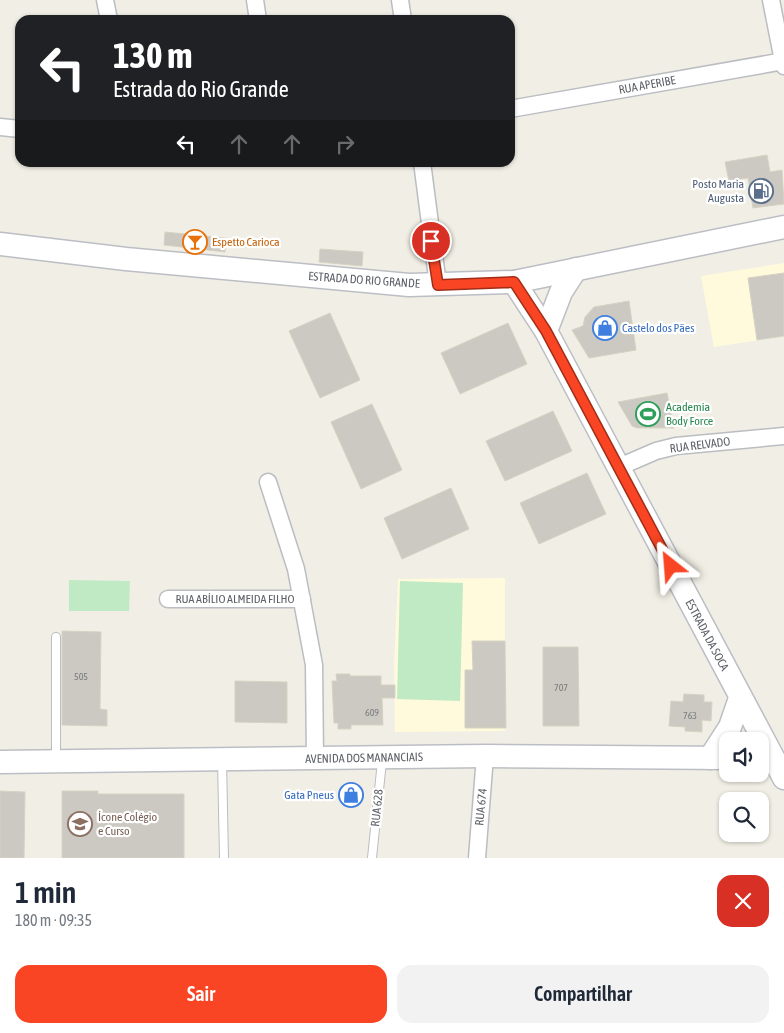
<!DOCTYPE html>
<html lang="pt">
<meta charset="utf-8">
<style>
:root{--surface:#fff;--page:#f2f2f3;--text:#1f2937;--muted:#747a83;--accent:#f94523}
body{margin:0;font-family:"Asap Condensed",sans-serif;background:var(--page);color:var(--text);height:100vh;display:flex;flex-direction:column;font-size:19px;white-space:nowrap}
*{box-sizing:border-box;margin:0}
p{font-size:16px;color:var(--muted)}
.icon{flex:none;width:28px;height:28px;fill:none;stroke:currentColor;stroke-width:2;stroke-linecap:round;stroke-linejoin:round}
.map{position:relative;height:858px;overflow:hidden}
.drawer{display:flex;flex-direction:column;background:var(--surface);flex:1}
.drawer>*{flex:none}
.guide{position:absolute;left:15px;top:15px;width:500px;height:152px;border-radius:15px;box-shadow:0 1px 4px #0004;background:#202124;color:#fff;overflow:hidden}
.tools{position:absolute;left:719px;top:732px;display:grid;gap:10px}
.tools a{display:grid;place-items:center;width:50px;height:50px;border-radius:10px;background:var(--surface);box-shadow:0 1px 4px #0004;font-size:25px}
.pin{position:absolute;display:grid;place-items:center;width:42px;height:42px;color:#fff;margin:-21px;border:2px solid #fff;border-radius:50%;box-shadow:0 1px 5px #0007}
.me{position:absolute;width:55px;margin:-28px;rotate:332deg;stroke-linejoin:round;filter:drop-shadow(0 0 4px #0008)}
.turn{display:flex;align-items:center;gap:18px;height:105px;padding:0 15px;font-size:22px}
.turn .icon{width:65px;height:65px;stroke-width:2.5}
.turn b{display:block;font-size:35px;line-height:42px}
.lanes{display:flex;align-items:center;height:48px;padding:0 15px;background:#0003;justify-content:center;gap:25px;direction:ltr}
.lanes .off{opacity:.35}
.round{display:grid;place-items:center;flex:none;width:52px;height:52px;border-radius:15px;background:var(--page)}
.summary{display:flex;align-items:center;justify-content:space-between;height:85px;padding:0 15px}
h1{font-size:30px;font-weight:600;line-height:38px}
.primary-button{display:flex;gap:10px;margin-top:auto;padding:10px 15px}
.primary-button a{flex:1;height:58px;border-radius:15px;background:var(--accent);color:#fff;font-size:20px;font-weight:600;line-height:58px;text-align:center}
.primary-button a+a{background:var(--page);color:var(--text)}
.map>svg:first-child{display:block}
.commercial{fill:#fffadc}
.green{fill:#c0eac3}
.building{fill:#ccc9c2;stroke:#d6d2c3}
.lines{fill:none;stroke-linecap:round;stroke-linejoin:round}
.lane-casing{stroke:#babdc2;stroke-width:10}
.street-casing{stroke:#babdc2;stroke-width:19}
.secondary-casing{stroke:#bbbec4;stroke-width:25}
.lane{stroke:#fff;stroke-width:8}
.street{stroke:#fff;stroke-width:16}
.secondary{stroke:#fff;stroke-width:22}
.route-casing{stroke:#a22d17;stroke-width:12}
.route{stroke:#f94523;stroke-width:9}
.labels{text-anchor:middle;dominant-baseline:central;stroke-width:4.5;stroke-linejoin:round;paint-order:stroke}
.number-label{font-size:10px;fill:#797b7e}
.street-label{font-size:12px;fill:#5d6167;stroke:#fff}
.service-label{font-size:12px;fill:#4e5e75;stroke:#fff;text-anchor:end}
.food-label{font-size:12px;fill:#c56008;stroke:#fff;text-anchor:start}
.shop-label{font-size:12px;fill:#366cbe;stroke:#fff;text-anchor:start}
.leisure-label{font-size:12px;fill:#27864d;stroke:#fff;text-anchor:start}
.education-label{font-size:12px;fill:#785e54;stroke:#fff;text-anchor:start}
</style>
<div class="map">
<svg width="784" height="858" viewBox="0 0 784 858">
<rect width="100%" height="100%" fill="#f1efe5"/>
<!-- commercial -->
<g class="commercial">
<path d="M784 263V336L714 347 701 276Z"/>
<path d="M505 578V731L395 732 394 665 398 579Z"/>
</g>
<!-- green -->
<g class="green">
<path d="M69 580 130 581 129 611H69Z"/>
<path d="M400 581 463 583 460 701 397 699Z"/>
</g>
<!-- building -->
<g class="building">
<path d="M767 155 770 172 782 170 784 204 753 208 748 178 729 181 725 162Z"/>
<path d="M165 232 226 238 225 252 164 245Z"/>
<path d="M320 249 363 252 362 266 319 262Z"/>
<path d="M784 273V336L757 340 748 278Z"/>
<path d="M629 301 636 350 589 358 572 330 583 326 585 317 594 307Z"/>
<path d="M330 313 360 380 320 398 289 331Z"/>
<path d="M508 323 527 364 460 394 441 353Z"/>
<path d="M667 393 674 428H637L632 426 618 402Z"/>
<path d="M372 404 402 470 361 489 331 422Z"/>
<path d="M553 411 572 451 505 481 486 441Z"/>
<path d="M587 473 606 514 539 544 520 503Z"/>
<path d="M451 488 469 529 402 559 384 518Z"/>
<path d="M62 631 101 632 100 709 107 710V726L62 725Z"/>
<path d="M472 641H505L506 728H465V670H473Z"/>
<path d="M543 647H578L579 726H543Z"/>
<path d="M336 674H350V676H381V685H395V698H382L383 725H351V729H338V723H334L332 681H337Z"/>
<path d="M235 681 287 682V723L235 722Z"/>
<path d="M684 694 704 695V702H712L711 721 702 720V732L685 731V727L669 726 671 701 683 702Z"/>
<path d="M0 791 25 792 24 858H0Z"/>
<path d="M62 791H98V794H184V858H62Z"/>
</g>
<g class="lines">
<defs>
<g id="lane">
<path d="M56 760V637"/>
<path d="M222 760 224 858"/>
<path d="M372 858 382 761"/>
</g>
<g id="street">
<path d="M105 0 109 20"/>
<path d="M255 0 258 20"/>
<path d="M400 0 403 20"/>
<path d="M771 0 784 66"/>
<path d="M510 109 784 61"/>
<path d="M0 127 20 129"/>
<path d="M422 162 438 285"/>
<path d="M619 467 656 451 676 446 784 436"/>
<path d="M268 482 296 569 314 665 315 759"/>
<path d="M168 599H302"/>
<path d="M477 858 485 756"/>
</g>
<g id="secondary">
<path d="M0 244 126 259 409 285 514 282 784 227"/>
<path d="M514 282 546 331 784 778"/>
<path d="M546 331 561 292 576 269"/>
<path d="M710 758 730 727 740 698"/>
<path d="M0 762 485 756 728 758"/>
</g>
</defs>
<!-- lane casing -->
<use href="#lane" class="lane-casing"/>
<!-- street casing -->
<use href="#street" class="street-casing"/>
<!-- secondary casing -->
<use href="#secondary" class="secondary-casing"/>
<!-- lane -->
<use href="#lane" class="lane"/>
<!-- street -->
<use href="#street" class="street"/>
<!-- secondary -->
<use href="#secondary" class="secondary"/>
</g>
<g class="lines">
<defs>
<path id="route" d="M431 241 438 285 514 282 546 331 671 566"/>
</defs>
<!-- route casing -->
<use href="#route" class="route-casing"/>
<!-- route -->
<use href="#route" class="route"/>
</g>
<!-- icons -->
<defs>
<symbol id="fuel-ring" viewBox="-11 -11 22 22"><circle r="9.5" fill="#fff" stroke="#5c6f8a" stroke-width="1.5"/><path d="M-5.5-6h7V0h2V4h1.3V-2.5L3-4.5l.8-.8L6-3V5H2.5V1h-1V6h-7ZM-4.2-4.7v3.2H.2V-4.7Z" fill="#5c6f8a"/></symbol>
<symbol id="bar-ring" viewBox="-11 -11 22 22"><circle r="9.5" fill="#fff" stroke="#e8710a" stroke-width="1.5"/><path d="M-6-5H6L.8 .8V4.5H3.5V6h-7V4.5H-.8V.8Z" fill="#e8710a"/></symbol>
<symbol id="shop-ring" viewBox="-11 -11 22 22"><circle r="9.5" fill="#fff" stroke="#3f7fe0" stroke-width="1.5"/><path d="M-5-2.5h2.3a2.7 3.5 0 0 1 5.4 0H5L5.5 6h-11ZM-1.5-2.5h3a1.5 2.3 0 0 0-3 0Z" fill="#3f7fe0"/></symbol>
<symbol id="stadium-ring" viewBox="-11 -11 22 22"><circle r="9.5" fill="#fff" stroke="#2e9e5b" stroke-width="1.5"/><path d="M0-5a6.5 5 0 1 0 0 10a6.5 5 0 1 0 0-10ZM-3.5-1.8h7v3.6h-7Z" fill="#2e9e5b"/></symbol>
<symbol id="school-ring" viewBox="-11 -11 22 22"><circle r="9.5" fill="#fff" stroke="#8d6e63" stroke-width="1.5"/><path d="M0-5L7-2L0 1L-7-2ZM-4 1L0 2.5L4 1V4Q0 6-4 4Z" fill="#8d6e63"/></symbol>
</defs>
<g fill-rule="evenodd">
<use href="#fuel-ring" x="747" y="177" width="28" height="28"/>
<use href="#bar-ring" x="181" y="228" width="28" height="28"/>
<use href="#shop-ring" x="591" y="314" width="28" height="28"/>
<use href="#stadium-ring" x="634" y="400" width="28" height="28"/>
<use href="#shop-ring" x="337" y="781" width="28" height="28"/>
<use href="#school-ring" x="66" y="810" width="28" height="28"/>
</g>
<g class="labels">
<!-- number labels -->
<g class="number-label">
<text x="81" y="676">505</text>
<text x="561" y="687">707</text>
<text x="372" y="712">609</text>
<text x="690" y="715">763</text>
</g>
<!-- street labels -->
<g class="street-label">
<text transform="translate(647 85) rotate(-10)">RUA APERIBE</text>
<text transform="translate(364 280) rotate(4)">ESTRADA DO RIO GRANDE</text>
<text transform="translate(700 445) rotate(-7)">RUA RELVADO</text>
<text x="235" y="599">RUA ABÍLIO ALMEIDA FILHO</text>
<text transform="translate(707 635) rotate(62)">ESTRADA DA SOCA</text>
<text transform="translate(364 758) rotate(-1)">AVENIDA DOS MANANCIAIS</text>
<text transform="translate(481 807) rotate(-85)">RUA 674</text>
<text transform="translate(377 808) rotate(-84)">RUA 628</text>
</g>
<!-- service labels -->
<g class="service-label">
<text x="744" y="184">Posto Maria<tspan x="744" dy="14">Augusta</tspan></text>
</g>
<!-- food labels -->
<g class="food-label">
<text x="212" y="242">Espetto Carioca</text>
</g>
<!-- shop labels -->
<g class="shop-label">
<text x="622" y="328">Castelo dos Pães</text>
<text x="334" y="795" text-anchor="end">Gata Pneus</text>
</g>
<!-- leisure labels -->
<g class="leisure-label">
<text x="666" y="407">Academia<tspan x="666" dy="14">Body Force</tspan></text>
</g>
<!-- education labels -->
<g class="education-label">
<text x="98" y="817">Ícone Colégio<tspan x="98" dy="14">e Curso</tspan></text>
</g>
</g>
</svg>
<div class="tools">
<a><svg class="icon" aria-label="sound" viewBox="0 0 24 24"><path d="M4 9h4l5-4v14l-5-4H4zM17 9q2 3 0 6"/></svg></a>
<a><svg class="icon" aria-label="search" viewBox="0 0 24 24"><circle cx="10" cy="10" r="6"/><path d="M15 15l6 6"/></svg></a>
</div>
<div class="pin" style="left:431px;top:241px;background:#d93025"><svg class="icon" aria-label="arrive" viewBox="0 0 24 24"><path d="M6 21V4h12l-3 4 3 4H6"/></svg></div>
<svg class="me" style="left:671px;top:566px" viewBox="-20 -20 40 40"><path d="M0-17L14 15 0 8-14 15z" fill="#f94523" stroke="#fff" stroke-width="4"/></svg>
<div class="guide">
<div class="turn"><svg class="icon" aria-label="left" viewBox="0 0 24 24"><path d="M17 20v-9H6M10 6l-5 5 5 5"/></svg><div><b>130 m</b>Estrada do Rio Grande</div></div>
<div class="lanes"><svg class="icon" aria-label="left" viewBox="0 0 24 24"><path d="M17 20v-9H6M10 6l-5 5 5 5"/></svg><svg class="icon off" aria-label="ahead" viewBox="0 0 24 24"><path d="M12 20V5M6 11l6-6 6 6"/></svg><svg class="icon off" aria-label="ahead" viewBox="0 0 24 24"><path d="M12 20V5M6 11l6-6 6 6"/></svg><svg class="icon off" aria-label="right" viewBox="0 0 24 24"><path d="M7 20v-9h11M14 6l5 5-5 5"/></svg></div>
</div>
</div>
<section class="drawer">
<div class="summary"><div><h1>1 min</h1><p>180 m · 09:35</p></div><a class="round" style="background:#d93025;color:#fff"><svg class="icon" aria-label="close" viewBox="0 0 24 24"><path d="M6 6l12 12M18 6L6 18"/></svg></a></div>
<div class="primary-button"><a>Sair</a><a>Compartilhar</a></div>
</section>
